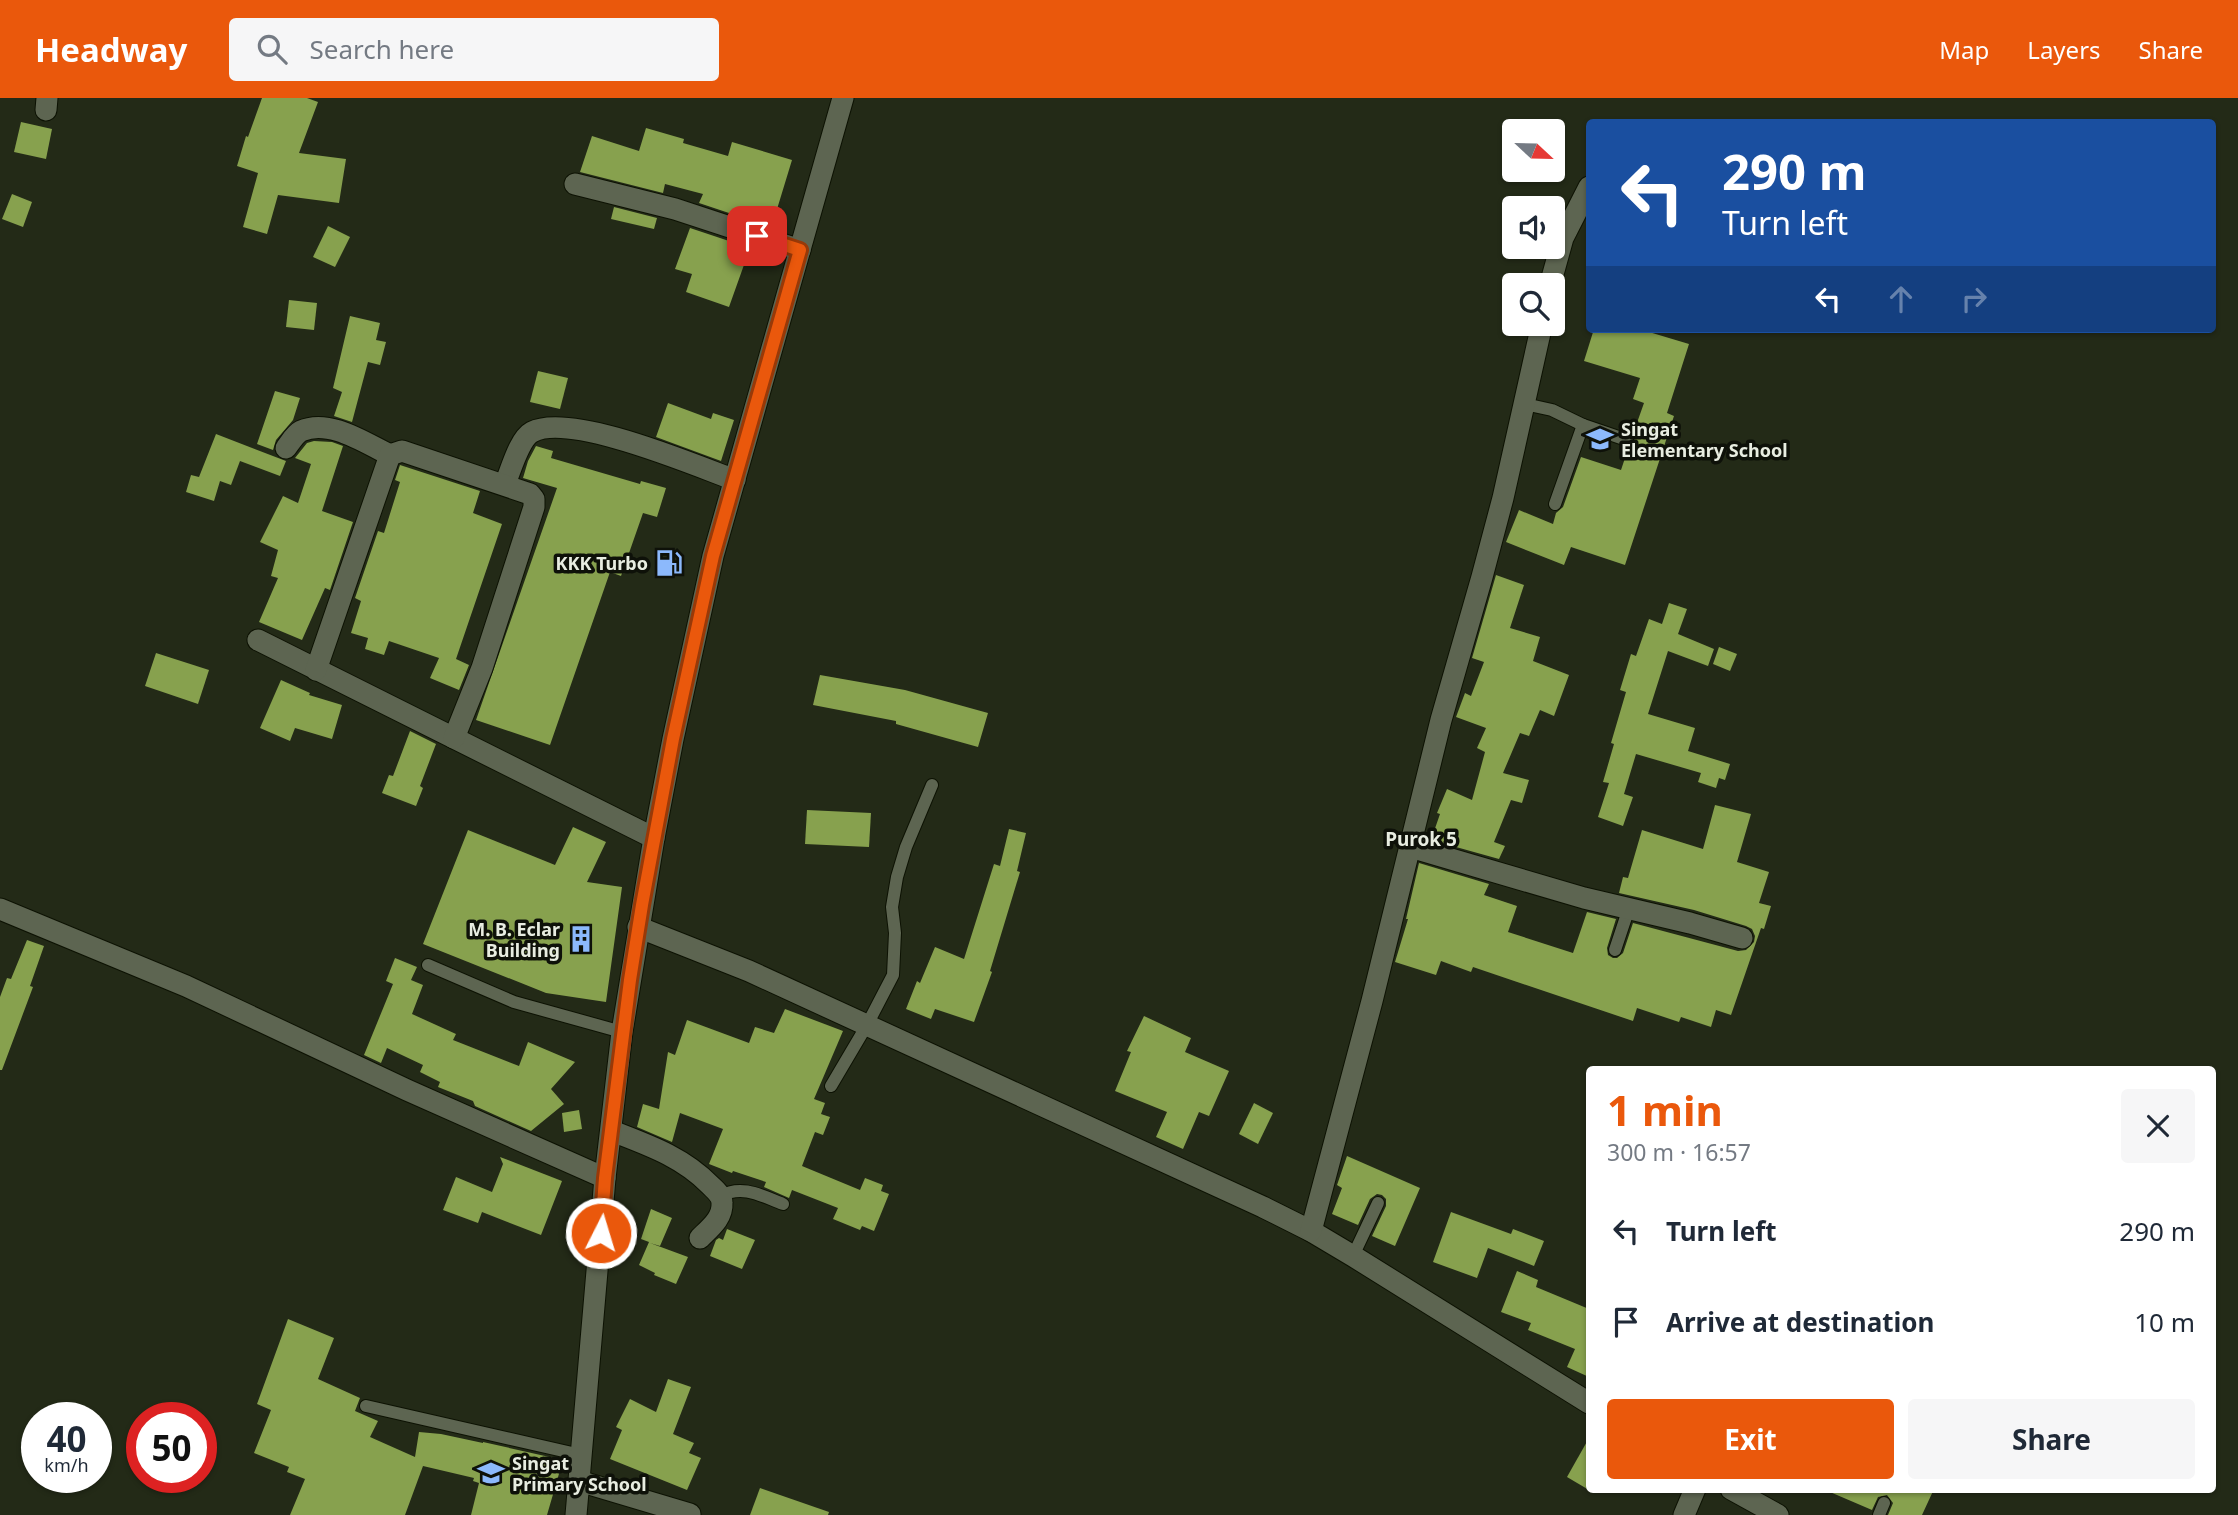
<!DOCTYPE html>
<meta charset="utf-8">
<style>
:root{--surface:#fff;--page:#f6f6f7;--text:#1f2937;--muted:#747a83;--accent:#ea580c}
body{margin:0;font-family:"Noto Sans",sans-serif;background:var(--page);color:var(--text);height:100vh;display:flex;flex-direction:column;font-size:26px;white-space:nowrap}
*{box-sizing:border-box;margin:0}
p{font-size:23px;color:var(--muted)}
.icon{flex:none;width:38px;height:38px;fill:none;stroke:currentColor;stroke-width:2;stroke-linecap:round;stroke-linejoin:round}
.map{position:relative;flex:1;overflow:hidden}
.details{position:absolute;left:1586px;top:968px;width:630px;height:427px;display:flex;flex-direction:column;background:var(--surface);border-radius:7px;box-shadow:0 2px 5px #0004}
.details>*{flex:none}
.top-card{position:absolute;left:1586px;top:21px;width:630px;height:214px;border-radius:7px;box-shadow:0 2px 5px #0004;background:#1a4fa0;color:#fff;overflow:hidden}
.needle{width:46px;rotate:112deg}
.controls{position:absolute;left:1502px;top:21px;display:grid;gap:14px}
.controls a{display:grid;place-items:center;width:63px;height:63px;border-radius:7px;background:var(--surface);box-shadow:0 2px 5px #0004;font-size:35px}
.speed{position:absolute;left:21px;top:1304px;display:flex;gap:14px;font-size:35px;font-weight:700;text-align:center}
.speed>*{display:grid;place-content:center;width:91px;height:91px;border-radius:50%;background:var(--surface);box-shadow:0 2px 5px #0004;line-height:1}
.speed small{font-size:18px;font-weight:400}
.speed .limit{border:10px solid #d22;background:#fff;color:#111}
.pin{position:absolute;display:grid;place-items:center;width:60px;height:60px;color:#fff;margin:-30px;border-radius:14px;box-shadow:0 4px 10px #0006}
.me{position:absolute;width:77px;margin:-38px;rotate:5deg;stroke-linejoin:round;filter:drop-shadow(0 0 5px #0008)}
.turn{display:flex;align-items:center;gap:24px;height:147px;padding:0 21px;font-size:32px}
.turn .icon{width:91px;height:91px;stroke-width:2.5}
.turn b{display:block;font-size:49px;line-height:60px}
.lanes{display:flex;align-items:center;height:66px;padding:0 21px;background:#0003;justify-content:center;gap:35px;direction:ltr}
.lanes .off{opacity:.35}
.round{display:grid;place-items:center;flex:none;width:74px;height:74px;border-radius:7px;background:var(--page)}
.overview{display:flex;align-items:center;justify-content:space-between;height:119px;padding:0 21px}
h1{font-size:42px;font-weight:700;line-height:52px;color:var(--accent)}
.action{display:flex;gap:14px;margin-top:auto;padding:14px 21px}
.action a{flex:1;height:80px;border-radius:7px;background:var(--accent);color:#fff;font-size:28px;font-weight:700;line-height:80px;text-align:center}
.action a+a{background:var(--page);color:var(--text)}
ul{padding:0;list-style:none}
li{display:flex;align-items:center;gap:21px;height:91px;padding:0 21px}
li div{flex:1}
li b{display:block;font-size:26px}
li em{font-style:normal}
header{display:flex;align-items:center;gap:42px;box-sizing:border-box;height:98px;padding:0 35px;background:var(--accent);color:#fff}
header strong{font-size:33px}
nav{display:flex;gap:38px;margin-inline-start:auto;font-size:24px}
.search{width:490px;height:63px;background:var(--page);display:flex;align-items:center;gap:18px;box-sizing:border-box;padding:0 24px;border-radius:7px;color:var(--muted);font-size:26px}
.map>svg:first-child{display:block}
.building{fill:#87a14e}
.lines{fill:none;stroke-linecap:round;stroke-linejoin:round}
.lane-casing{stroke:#0d1203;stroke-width:14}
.street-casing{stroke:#0d1203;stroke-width:23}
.secondary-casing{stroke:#0d1203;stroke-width:23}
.lane{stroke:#5d6551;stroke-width:12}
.street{stroke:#5d6551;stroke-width:21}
.secondary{stroke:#5d6551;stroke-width:21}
.route-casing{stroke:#983908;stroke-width:18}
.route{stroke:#ea580c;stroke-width:12}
.labels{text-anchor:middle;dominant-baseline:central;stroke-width:7;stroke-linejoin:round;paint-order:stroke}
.poi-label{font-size:18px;font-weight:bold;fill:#e8ede1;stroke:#0e1109;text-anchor:start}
.neighbourhood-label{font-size:19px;font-weight:bold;fill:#e8ede1;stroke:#0e1109}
</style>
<header>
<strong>Headway</strong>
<div class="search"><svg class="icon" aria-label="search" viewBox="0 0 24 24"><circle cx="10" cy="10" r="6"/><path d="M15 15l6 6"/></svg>Search here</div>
<nav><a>Map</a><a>Layers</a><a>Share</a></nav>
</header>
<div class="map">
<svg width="2238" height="1417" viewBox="0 0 2238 1417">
<rect width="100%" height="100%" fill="#232a17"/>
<!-- building -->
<g class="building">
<path d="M262 0H307L318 4 299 55 346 61 339 105 278 97 267 136 243 129 258 75 237 68 246 38 248 39Z"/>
<path d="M21 24 52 31 46 61 14 54Z"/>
<path d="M646 30 684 41 683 45 728 58 732 44 792 62 774 121 762 117 759 125 699 105 703 96 665 86 663 95 580 74 592 38 639 53Z"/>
<path d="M12 96 32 104 23 129 2 121Z"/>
<path d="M614 109 657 120 654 131 611 121Z"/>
<path d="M328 128 350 139 335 169 313 159Z"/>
<path d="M690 130 750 150 729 209 686 194 692 176 675 171Z"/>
<path d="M289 202 317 205 314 232 286 229Z"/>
<path d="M350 218 380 225 376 242 386 244 380 267 368 264 352 324 334 318 342 294 333 290Z"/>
<path d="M1594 231H1639L1689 246 1667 315 1674 318 1625 467 1571 449 1564 467 1506 444 1519 412 1553 426 1556 415 1563 409 1581 359 1621 372 1628 351 1635 345 1633 336 1644 305 1633 301 1640 280 1584 263Z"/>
<path d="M538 273 568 280 560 311 530 304Z"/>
<path d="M275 293 300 300 293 322 276 342 273 352 257 346Z"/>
<path d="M668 305 711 321 713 315 734 322 721 363 656 339Z"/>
<path d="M216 336 286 363 280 378 240 363 231 387 220 383 214 403 186 394 191 377 199 379Z"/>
<path d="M314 343 332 344 343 348 322 413 353 424 330 492 325 490 302 542 259 524 278 480 271 478 278 452 260 444 283 398 298 405 311 366 295 360 307 345Z"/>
<path d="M536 348 553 353 551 360 640 386 641 383 666 390 657 419 643 415 621 478 610 474 550 647 476 622 557 390 523 380 528 363Z"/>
<path d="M400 367 480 393 473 415 502 426 456 561 469 567 459 592 430 580 439 560 389 543 384 557 365 551 368 540 351 535 361 503 355 500 378 433 384 435 400 384 395 382Z"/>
<path d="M1496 477 1524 487 1510 530 1540 539 1533 563 1569 577 1554 618 1540 612 1529 638 1520 635 1503 675 1529 682 1522 705 1511 702 1494 744 1505 748 1499 761 1431 742 1440 716 1437 715 1447 691 1472 702 1485 654 1477 650 1486 630 1456 619 1465 595 1471 598 1484 564 1472 560Z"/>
<path d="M1669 505 1687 511 1678 536 1714 551 1708 568 1668 553 1648 616 1695 630 1688 653 1730 666 1725 682 1719 680 1716 690 1698 684 1701 675 1636 656 1624 696 1633 699 1623 728 1598 719 1609 685 1603 684 1614 646 1611 645 1626 594 1620 592 1631 556 1636 558 1649 521 1662 526Z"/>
<path d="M1719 549 1737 556 1730 573 1713 566Z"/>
<path d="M156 555 209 572 198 606 145 588Z"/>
<path d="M820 577 905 592 988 615 978 649 896 626V623L813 607Z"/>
<path d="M281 582 310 595 309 597 342 607 332 641 295 630 290 643 260 630Z"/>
<path d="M410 633 436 646 420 688 423 690 416 708 382 695 389 677 393 678Z"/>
<path d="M1715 707 1751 716 1737 764 1769 774 1759 805 1771 808 1764 831 1761 830 1731 917 1716 912 1711 929 1681 919 1679 924 1637 910 1633 923 1473 869 1471 874 1441 863 1436 877 1395 864 1408 821H1406L1419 765 1489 786 1484 797 1517 808 1508 834 1573 855 1587 814 1616 821 1607 850 1608 857 1613 860H1617L1623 855 1633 825 1738 853 1746 852 1754 844 1755 838 1752 831 1746 828 1694 812 1619 795 1623 779 1628 780 1642 732 1703 751Z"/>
<path d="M807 712 871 715 869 749 805 746Z"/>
<path d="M573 729 606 744 587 784 622 789 606 904 546 895 423 846 468 732 555 767Z"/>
<path d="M1009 731 1026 735 1017 773 1020 774 990 873 992 874 974 924 935 911 931 921 906 911 917 883 920 885 935 849 964 861 994 766 1000 768Z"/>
<path d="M27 842 44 848 30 888 33 889 2 972H0V899L7 880 11 881Z"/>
<path d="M395 860 417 869 411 882 423 887 412 916 456 936 453 942 519 968 528 944 575 964 551 991 564 1006 531 1033 475 1008 473 1003 438 989 440 984 420 974 423 967 387 950 381 965 364 957 393 886 386 883Z"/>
<path d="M785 911 843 933 814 1001 825 1005 821 1016 830 1019 823 1037 815 1034 802 1068 860 1092 865 1080 883 1087 881 1093 889 1096 874 1133 862 1128 860 1132 833 1121 838 1110 792 1092 789 1100 764 1089 766 1084 733 1073 732 1075 709 1066 723 1031 680 1015 672 1044 637 1029 643 1006 659 1011 668 954 675 957 687 922 749 945 755 929 774 935Z"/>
<path d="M1144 918 1191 940 1185 954 1229 973 1209 1018 1199 1014 1183 1051 1156 1039 1167 1014 1115 993 1131 954 1127 953Z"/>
<path d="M1254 1005 1273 1015 1258 1046 1239 1036Z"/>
<path d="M579 1012 582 1031 564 1034 562 1015Z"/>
<path d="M1347 1058 1420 1090 1395 1148 1372 1138 1386 1108V1101L1382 1097 1377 1096 1370 1101 1358 1127 1332 1116 1342 1090 1337 1087Z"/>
<path d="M500 1059 562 1083 541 1137 482 1114 478 1125 443 1112 456 1079 492 1094 503 1066Z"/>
<path d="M651 1111 672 1120 660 1148 650 1145 688 1159 676 1186 654 1177 655 1175 639 1167 649 1144 641 1141Z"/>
<path d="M1451 1114 1511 1136 1513 1131 1544 1143 1534 1168 1488 1150 1477 1180 1433 1164Z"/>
<path d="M727 1131 755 1142 742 1171 710 1158 716 1142 719 1140 723 1142Z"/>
<path d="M1517 1173 1538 1182 1536 1189 1589 1211V1279L1567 1269 1575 1251 1528 1232 1531 1225 1501 1214Z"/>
<path d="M288 1221 334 1240 318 1281 360 1300 355 1313 378 1323 370 1339 415 1359 419 1334 441 1336 483 1345V1344L563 1362 547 1417H471L479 1385 473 1383 474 1380 423 1368 405 1417H290L305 1381 287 1374 289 1369 254 1355 271 1312 257 1306Z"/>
<path d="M668 1281 691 1289 673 1336 694 1345 689 1355 701 1360 687 1392 610 1361 622 1332 616 1329 630 1301 656 1314Z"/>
<path d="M1589 1340V1392L1567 1379Z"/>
<path d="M760 1390 829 1414 828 1417H750Z"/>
<path d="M1823 1391H1934L1922 1417H1888L1893 1405 1887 1397 1878 1399 1872 1412Z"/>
</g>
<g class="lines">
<defs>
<g id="lane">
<path d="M1525 306 1552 312 1583 327 1627 342"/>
<path d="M1555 406 1583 327"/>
<path d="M1615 852 1629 810"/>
<path d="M428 867 514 904 622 934"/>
<path d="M831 988 867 927 893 877 895 835 892 809 897 779 906 749 932 687"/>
<path d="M721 1098C742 1086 762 1098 783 1106"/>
<path d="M1353 1158 1378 1105"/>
<path d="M366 1308 581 1357"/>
<path d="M1879 1417 1884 1405"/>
</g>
<g id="street">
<path d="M46 12 47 0"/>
<path d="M575 86 675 111 800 152"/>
<path d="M1550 187 1563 140 1589 89"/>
<path d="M286 350C290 345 295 336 301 333 329 320 365 345 390 357"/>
<path d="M505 386C511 372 519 341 532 334 570 314 694 367 735 382"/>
<path d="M258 542 654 740"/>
<path d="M316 572 390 357 402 353 530 396 534 401V409L482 570 454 640"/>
<path d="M1410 749 1584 800 1690 825 1742 840"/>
<path d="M638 829 749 873 1263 1109 1311 1133 1353 1158 1589 1305"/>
<path d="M612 1033C648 1047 683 1059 710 1087 715 1092 722 1097 722 1105 723 1120 710 1130 700 1140"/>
<path d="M1311 1133 1372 903 1441 622 1482 479 1503 400 1542 226"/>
<path d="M579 1383 690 1416"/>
<path d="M1731 1391 1778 1417"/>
<path d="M1684 1417 1695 1391"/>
</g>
<g id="secondary">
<path d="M0 811 186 888 407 992 605 1080"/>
<path d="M576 1417 605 1080 622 934 654 740 673 641 713 458 843 0"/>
</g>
</defs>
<!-- lane casing -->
<use href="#lane" class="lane-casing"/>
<!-- street casing -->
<use href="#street" class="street-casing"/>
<!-- secondary casing -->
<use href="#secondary" class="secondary-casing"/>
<!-- lane -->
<use href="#lane" class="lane"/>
<!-- street -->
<use href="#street" class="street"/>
<!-- secondary -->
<use href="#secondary" class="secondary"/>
</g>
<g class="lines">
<defs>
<path id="route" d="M601 1135 605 1080 630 882 642 807 673 641 713 458 800 152 757 138"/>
</defs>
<!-- route casing -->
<use href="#route" class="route-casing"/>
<!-- route -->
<use href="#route" class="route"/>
</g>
<!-- icons -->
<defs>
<symbol id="school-bare" viewBox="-9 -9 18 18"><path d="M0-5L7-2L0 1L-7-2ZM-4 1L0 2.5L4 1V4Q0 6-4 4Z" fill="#8cb9fc" stroke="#0e1109" stroke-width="2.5" paint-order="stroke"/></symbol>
<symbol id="fuel-bare" viewBox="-9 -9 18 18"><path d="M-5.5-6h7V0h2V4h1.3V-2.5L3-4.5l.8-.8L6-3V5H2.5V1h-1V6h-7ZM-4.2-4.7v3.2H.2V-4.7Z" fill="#8cb9fc" stroke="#0e1109" stroke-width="2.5" paint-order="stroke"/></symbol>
<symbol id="building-bare" viewBox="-9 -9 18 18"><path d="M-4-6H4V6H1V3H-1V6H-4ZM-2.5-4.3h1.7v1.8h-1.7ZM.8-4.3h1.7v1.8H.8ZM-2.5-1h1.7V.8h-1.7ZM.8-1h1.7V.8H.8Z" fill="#8cb9fc" stroke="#0e1109" stroke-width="2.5" paint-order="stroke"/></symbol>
</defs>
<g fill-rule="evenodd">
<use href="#school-bare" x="1581" y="322" width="38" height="38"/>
<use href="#fuel-bare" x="650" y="446" width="38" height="38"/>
<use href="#building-bare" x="562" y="822" width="38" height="38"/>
<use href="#school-bare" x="472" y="1356" width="38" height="38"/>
</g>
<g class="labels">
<!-- poi labels -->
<g class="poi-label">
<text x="1621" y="331">Singat<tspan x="1621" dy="21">Elementary School</tspan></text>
<text x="648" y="465" text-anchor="end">KKK Turbo</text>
<text x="560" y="831" text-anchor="end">M. B. Eclar<tspan x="560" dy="21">Building</tspan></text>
<text x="512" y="1365">Singat<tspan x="512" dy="21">Primary School</tspan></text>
</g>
<!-- neighbourhood labels -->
<g class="neighbourhood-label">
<text x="1421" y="741">Purok 5</text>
</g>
</g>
</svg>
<div class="controls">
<a><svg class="needle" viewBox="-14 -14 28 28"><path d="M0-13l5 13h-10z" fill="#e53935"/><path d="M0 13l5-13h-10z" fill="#747a83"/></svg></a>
<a><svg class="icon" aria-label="sound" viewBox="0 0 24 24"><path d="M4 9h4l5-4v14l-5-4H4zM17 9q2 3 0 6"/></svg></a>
<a><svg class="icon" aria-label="search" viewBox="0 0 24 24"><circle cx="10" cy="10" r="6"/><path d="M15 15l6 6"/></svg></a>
</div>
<div class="speed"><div>40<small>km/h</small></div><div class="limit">50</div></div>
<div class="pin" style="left:757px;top:138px;background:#d93025"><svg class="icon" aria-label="arrive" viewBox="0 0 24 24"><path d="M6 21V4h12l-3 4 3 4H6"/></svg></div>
<svg class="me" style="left:601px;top:1135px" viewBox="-20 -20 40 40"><circle r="17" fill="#ea580c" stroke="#fff" stroke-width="3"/><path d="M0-11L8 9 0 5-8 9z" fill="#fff"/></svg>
<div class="top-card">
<div class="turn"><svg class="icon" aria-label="left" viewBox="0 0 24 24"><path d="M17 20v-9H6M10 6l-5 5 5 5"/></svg><div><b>290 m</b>Turn left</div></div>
<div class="lanes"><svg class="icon" aria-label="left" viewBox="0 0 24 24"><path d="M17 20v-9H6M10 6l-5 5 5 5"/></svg><svg class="icon off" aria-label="ahead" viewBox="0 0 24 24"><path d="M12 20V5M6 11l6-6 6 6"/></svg><svg class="icon off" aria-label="right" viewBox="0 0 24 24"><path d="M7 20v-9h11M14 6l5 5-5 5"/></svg></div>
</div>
<section class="details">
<div class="overview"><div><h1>1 min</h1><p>300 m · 16:57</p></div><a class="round"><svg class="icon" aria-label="close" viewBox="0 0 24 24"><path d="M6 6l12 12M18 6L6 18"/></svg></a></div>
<ul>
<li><svg class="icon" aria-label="left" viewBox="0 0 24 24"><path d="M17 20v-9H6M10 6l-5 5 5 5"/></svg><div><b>Turn left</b></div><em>290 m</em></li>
<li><svg class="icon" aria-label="arrive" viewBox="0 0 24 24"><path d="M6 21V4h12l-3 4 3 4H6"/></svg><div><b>Arrive at destination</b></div><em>10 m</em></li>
</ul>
<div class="action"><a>Exit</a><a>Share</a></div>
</section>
</div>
